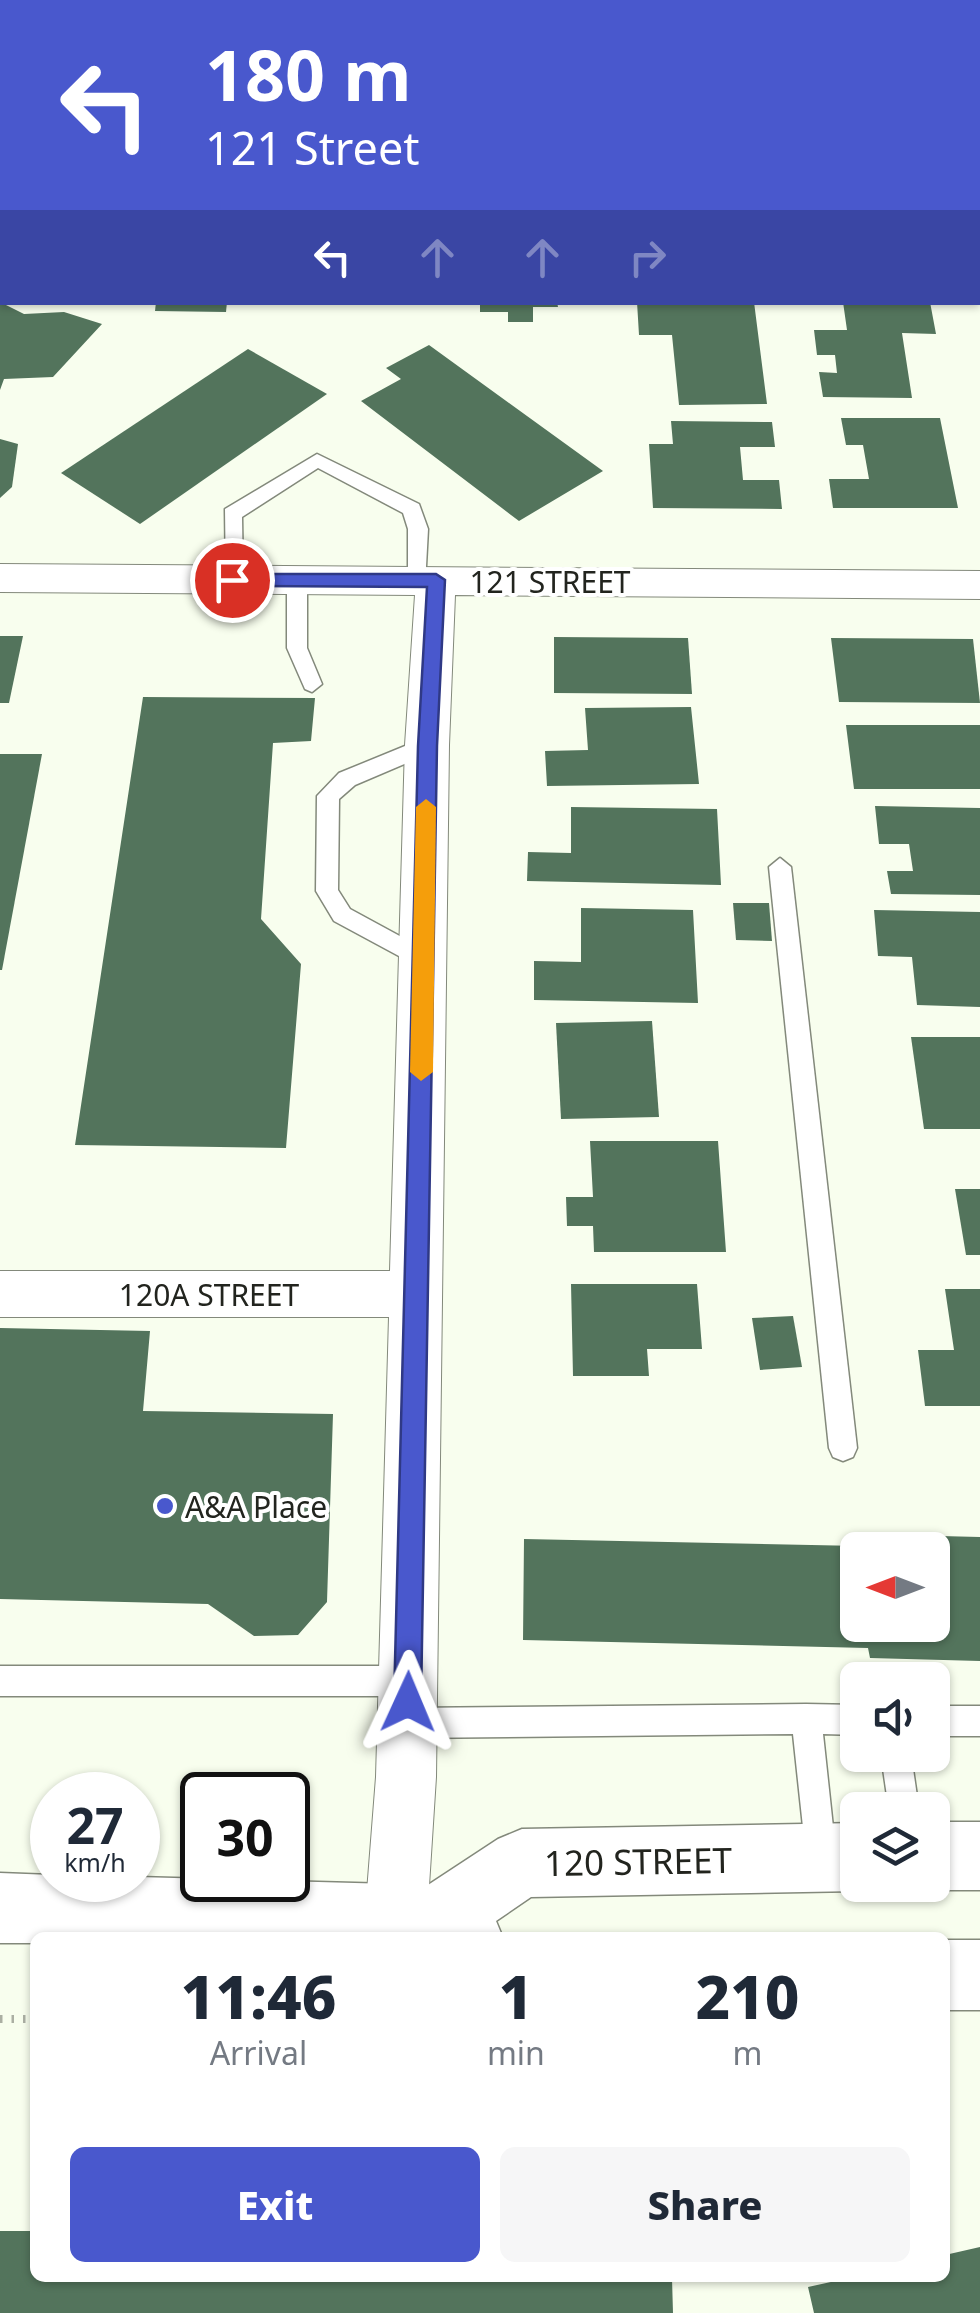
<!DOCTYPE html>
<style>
:root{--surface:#fff;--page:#f6f6f7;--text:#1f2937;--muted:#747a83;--accent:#4958cd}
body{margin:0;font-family:"Noto Sans",sans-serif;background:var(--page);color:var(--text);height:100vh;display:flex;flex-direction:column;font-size:38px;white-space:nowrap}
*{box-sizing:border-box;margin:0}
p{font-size:32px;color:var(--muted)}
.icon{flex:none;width:55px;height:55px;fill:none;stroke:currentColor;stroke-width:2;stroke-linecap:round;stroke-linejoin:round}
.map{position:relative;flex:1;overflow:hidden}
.drawer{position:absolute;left:30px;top:1932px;width:920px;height:350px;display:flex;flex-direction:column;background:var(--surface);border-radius:15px;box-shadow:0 2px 8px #0004}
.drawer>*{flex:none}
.hud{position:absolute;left:0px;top:0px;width:980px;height:305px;box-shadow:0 2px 8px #0004;background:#4958cd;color:#fff;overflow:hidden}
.needle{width:65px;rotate:270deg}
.buttons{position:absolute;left:840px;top:1532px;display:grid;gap:20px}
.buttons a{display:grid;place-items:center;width:110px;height:110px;border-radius:15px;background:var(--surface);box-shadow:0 2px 8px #0004;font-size:50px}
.speed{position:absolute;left:30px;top:1772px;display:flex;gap:20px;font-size:50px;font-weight:700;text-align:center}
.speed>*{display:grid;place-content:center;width:130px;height:130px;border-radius:50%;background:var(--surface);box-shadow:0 2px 8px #0004;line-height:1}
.speed small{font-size:25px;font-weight:400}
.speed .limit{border:5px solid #111;border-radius:15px;background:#fff;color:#111}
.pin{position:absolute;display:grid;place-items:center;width:85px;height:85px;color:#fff;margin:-42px;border:5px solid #fff;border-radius:50%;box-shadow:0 2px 10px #0007}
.me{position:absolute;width:110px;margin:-55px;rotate:1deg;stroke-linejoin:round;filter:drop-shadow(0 0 8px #0008)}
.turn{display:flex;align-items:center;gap:35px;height:210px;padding:0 40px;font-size:45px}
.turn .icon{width:130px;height:130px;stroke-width:2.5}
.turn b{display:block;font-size:70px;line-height:85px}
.lanes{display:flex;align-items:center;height:95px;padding:0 40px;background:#0003;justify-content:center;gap:50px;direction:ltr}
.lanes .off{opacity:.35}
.eta{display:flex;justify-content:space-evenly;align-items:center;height:170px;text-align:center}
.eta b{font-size:60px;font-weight:800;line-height:70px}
.primary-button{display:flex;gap:20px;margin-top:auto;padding:20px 40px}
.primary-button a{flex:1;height:115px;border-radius:15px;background:var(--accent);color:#fff;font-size:40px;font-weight:800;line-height:115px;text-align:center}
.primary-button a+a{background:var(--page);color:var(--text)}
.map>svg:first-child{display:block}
.building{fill:#53745c;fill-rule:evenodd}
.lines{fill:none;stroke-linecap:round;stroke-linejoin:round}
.service-casing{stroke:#83897b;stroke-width:3}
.minor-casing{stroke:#83897b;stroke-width:2}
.tertiary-casing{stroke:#83897b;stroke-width:3}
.secondary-casing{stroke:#83897b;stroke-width:3}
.path{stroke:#abafa3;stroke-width:8;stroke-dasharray:2.5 9;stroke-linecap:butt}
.service{fill:#fff;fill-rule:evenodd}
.minor{fill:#fff;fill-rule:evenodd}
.tertiary{fill:#fff;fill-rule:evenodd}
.secondary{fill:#fff;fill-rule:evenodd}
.route{fill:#4958cd;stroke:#2f3985;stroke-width:2.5}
.slow{fill:#f59e0b}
.poi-dot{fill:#4958cd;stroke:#fff;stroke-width:4}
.labels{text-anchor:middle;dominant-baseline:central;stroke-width:8;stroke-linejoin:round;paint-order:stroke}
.street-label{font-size:30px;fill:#22241e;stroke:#fff}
.poi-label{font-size:30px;fill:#22241e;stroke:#fff;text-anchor:start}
.near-street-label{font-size:35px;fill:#22241e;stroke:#fff}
</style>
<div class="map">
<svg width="980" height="2313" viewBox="0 0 980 2313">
<rect width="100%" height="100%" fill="#f8feee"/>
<!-- building -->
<g class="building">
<path d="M0 302 24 314 64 312 102 324 53 377 4 379 0 390Z"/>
<path d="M156 302H227L226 312 155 311Z"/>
<path d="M480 302H557L558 307H533V322H508V312H480Z"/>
<path d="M637 302H754L767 404 679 405 672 335H639Z"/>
<path d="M843 302H930L936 334 902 333 912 398 823 397 819 372 837 373 835 355H817L814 330H847Z"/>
<path d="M429 345 603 471 519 521 361 401 401 379 386 368Z"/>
<path d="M248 349 327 394 140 524 61 473Z"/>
<path d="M841 418H940L958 508H833L829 479H869L863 445H846Z"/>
<path d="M671 421 772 422 775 447H740L743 480H779L782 509 653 508 649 444H673Z"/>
<path d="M0 439 18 444 12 487 0 498Z"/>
<path d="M0 636H23L9 703H0Z"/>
<path d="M554 637 688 638 692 694 554 693Z"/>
<path d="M831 638 973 639 980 703 839 702Z"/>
<path d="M143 697 315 698 311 741 273 743 261 919 301 964 286 1148 75 1145Z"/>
<path d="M691 707 699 784 547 786 545 751 588 750 585 708Z"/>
<path d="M846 725H980V789H854Z"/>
<path d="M0 754H42L2 970H0Z"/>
<path d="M875 806 980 808V895L891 894 887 871H913L909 844H879Z"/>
<path d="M571 807 717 809 721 885 527 881 528 852 571 853Z"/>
<path d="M733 903H769L772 941 736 940Z"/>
<path d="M581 908 693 910 698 1003 534 1000V961L581 962Z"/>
<path d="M874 910 980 912V1007L917 1005 912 957 878 956Z"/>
<path d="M652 1021 659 1117 561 1119 556 1023Z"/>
<path d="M911 1037H980V1129H924Z"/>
<path d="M590 1141H718L726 1252H594L593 1226H567L566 1197H593Z"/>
<path d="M955 1189H980V1255H966Z"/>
<path d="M571 1284H697L702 1349H647L649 1376H573Z"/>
<path d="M945 1289H980V1406H925L918 1350H954Z"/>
<path d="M793 1316 802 1367 760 1370 752 1318Z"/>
<path d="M0 1328 150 1331 143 1411 333 1414 327 1602 298 1635 254 1636 208 1604 0 1599Z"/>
<path d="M859 1534 980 1537V1661L870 1658 868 1648 523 1640 524 1539 860 1546ZM858 1550H932V1625H858Z"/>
<path d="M0 2231H35V2278H672L673 2313H0Z"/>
<path d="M980 2247V2313H814L808 2287 849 2278H945V2255Z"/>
</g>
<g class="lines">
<defs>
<g id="service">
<path d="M980 19V29H978V20Z"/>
<path d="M317 454 419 504 428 529 425 585 418 587 408 580V529L403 513 318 468 242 517 243 580 233 587 226 585 225 509Z"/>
<path d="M297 573 307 580V648L322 684 312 692 305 689 287 648V580Z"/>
<path d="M427 737 435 739 438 745 435 751 355 785 339 799 338 890 350 909 431 953 435 960 431 967 423 969 334 921 316 891 317 796 339 773Z"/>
<path d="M780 858 791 867 857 1448 853 1457 843 1461 833 1457 829 1448 769 867Z"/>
<path d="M0 1666H408L418 1671 423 1681 418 1691 408 1696H0Z"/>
<path d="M806 1704 858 1705V1735L823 1734 836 1855 832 1866 821 1870 810 1866 806 1855 793 1734 407 1738 396 1734 392 1723 396 1712 407 1708Z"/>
<rect x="932" y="1706" width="48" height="30"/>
<path d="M881 1755H911L919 1810H889Z"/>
</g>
<path id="minor" d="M0 564 980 571V599L455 595 449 745 436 1777 427 1917 419 1938H373L365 1917 376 1777 389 1317H0V1271H390L405 745 415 595 0 592Z"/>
<g id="tertiary">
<path d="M939 0H973L974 2H941Z"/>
<path d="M978 91 980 92V125L978 124Z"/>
</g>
<g id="secondary">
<path d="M932 1822H980V1890H932L920 1885H932Z"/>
<path d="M858 1823V1885H873L858 1891 531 1897 496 1921 503 1938H35V1943H0V1873L52 1875V1880H138V1877L428 1885 498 1839 522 1829Z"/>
<rect x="945" y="1940" width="35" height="70"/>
</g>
</defs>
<!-- service casing -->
<use href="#service" class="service-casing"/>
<!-- minor casing -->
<use href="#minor" class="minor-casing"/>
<!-- tertiary casing -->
<use href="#tertiary" class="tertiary-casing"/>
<!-- secondary casing -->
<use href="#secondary" class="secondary-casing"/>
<!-- path -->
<path class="path" d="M0 2019H35"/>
<!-- service -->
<use href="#service" class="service"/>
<!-- minor -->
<use href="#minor" class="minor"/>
<!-- tertiary -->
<use href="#tertiary" class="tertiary"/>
<!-- secondary -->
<use href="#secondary" class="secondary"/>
</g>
<!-- route -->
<path class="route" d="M232 574H436L445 580 437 746 421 1702 417 1712 408 1715 398 1712 394 1702 418 746 427 587 232 586 223 580Z"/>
<!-- slow -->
<path class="slow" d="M426 799 436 807 433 1072 421 1081 410 1072 416 807Z"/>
<!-- markers -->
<circle class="poi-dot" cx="165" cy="1506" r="10"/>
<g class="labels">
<!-- street labels -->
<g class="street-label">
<text x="550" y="581">121 STREET</text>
<text x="209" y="1294">120A STREET</text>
</g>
<!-- poi labels -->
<g class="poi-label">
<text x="185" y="1506">A&amp;A Place</text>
</g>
<!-- near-street labels -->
<g class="near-street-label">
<text transform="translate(638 1861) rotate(-1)">120 STREET</text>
</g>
</g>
</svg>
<div class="buttons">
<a><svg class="needle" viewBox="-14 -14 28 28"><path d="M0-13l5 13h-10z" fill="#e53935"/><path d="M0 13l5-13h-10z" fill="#747a83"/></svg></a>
<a><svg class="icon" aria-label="sound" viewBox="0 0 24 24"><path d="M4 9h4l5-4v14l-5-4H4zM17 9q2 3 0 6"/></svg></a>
<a><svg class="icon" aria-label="layers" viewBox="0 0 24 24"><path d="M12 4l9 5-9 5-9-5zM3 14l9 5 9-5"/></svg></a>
</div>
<div class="speed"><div>27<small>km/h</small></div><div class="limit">30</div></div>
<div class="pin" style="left:232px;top:580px;background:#d93025"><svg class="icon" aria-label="arrive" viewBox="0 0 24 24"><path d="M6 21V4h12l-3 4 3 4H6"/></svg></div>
<svg class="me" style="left:408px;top:1702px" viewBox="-20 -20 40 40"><path d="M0-17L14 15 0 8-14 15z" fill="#4958cd" stroke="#fff" stroke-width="4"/></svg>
<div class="hud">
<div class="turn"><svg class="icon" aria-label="left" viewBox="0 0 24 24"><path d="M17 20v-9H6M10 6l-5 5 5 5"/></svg><div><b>180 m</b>121 Street</div></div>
<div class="lanes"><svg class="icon" aria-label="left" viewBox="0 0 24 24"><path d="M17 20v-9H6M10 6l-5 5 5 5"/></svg><svg class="icon off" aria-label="ahead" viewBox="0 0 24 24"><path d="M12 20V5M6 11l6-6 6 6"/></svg><svg class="icon off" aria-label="ahead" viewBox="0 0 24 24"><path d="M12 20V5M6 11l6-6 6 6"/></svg><svg class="icon off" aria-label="right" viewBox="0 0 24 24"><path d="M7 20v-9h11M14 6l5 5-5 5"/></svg></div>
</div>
<section class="drawer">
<div class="eta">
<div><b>11:46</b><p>Arrival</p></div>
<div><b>1</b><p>min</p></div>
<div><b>210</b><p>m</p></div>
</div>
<div class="primary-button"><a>Exit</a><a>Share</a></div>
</section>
</div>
